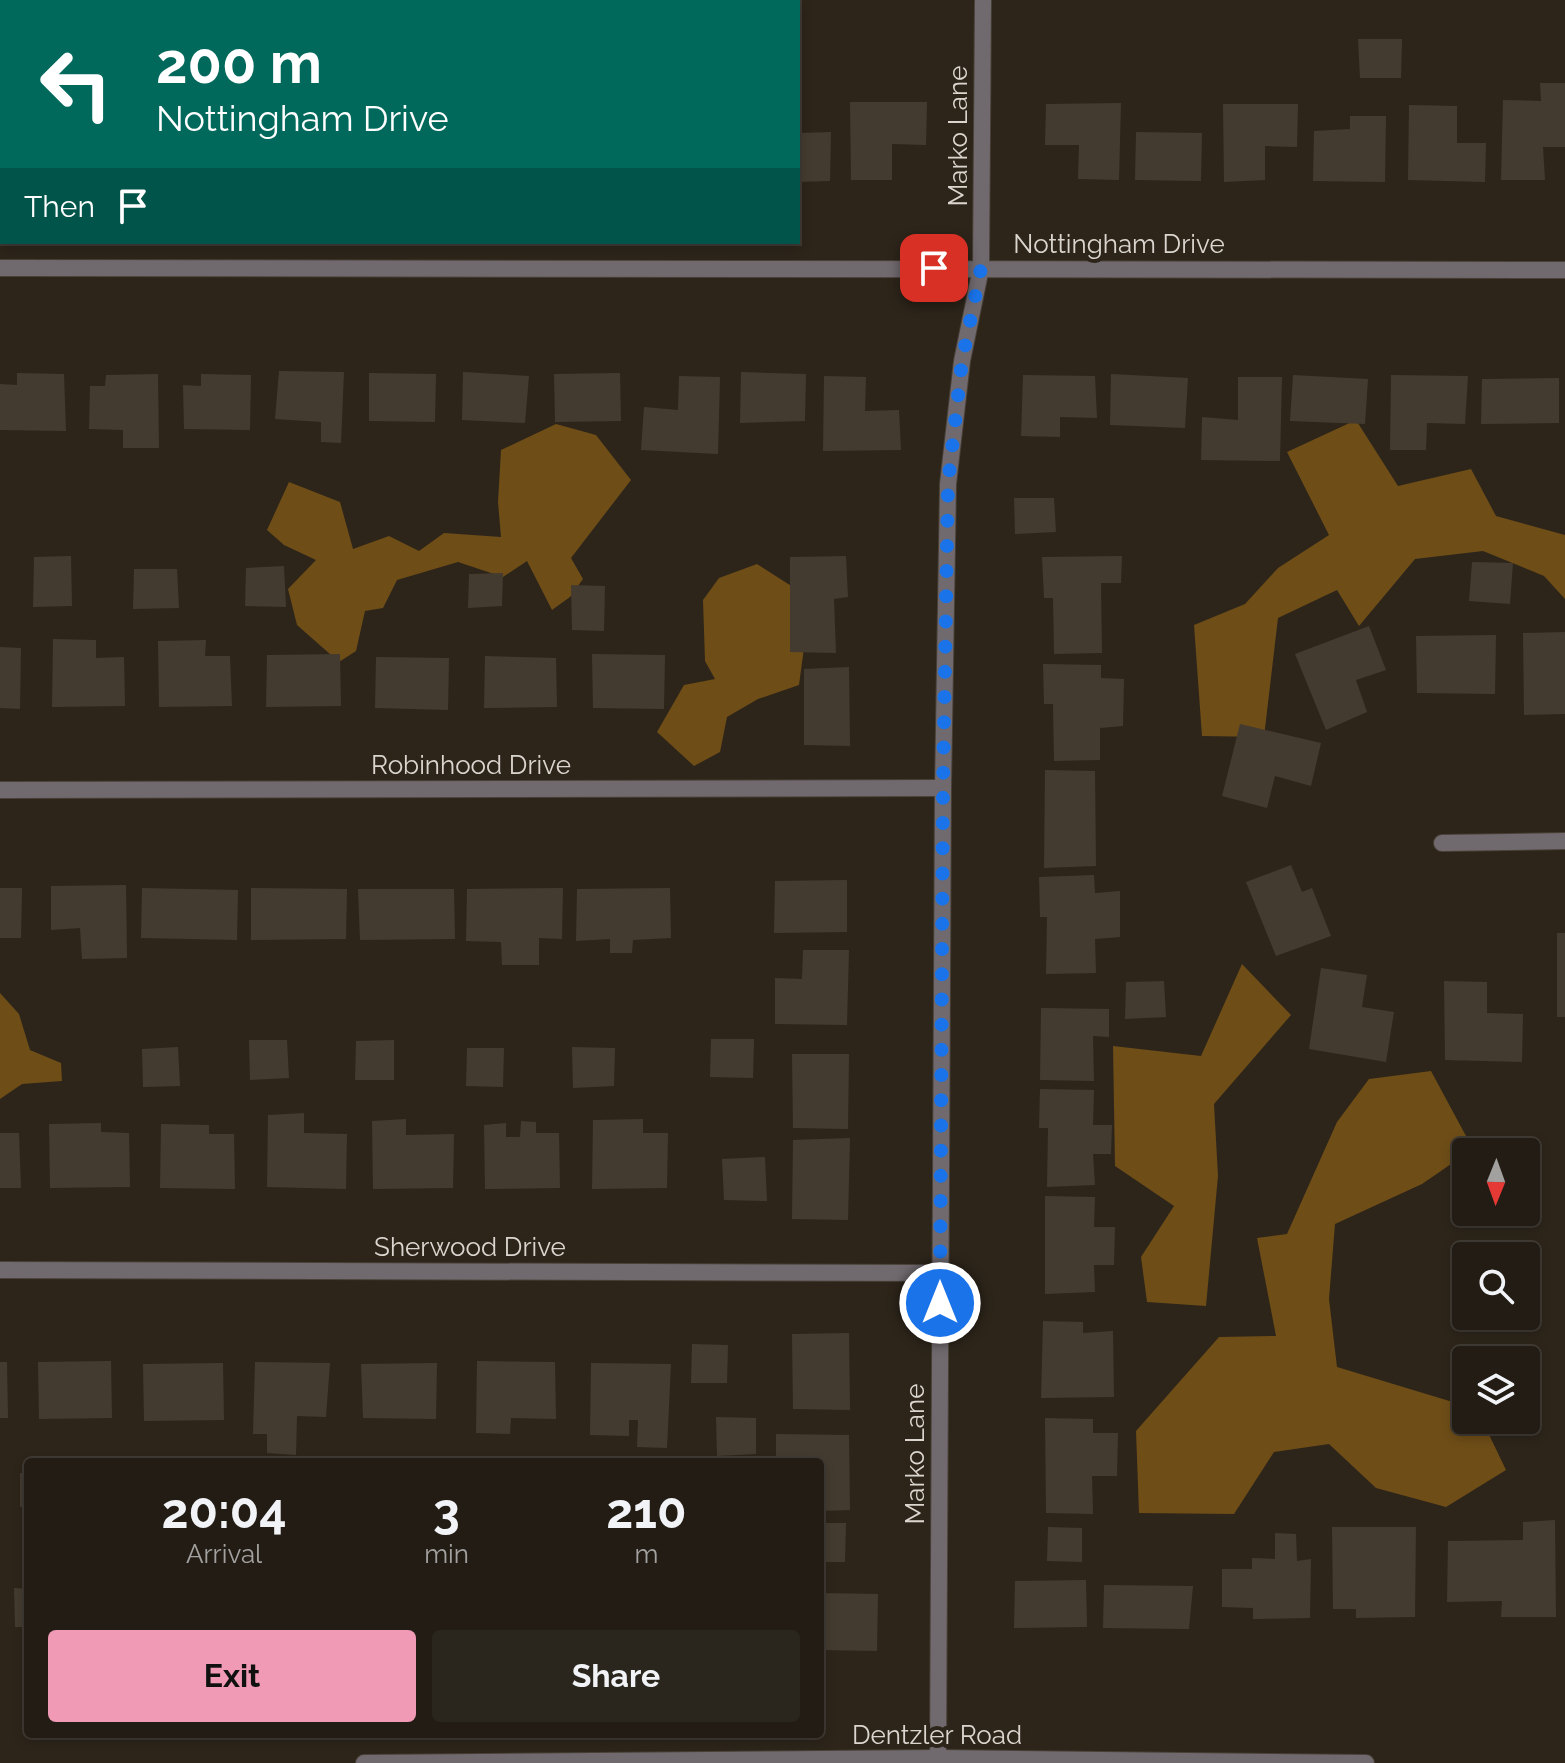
<!DOCTYPE html>
<style>
:root{--surface:#221c14;--page:#2a251d;--text:#f1f3f6;--muted:#a2a1a0;--line:#3f3a34;--accent:#f09ab5}
body{margin:0;font-family:Raleway,sans-serif;background:var(--page);color:var(--text);height:100vh;display:flex;flex-direction:column;font-size:30px;white-space:nowrap}
*{box-sizing:border-box;margin:0}
p{font-size:26px;color:var(--muted)}
.icon{flex:none;width:44px;height:44px;fill:none;stroke:currentColor;stroke-width:2;stroke-linecap:round;stroke-linejoin:round}
.map{position:relative;flex:1;overflow:hidden}
.side{position:absolute;left:24px;top:1458px;width:800px;height:280px;display:flex;flex-direction:column;background:var(--surface);border-radius:8px;box-shadow:0 4px 12px #0003,0 0 0 2px var(--line)}
.side>*{flex:none}
.top-card{position:absolute;left:0px;top:0px;width:800px;height:244px;box-shadow:0 4px 12px #0003,0 0 0 2px var(--line);background:#00695c;color:#fff;overflow:hidden}
.needle{width:52px;rotate:181deg}
.tools{position:absolute;left:1452px;top:1138px;display:grid;gap:16px}
.tools a{display:grid;place-items:center;width:88px;height:88px;border-radius:8px;background:var(--surface);box-shadow:0 4px 12px #0003,0 0 0 2px var(--line);font-size:40px}
.pin{position:absolute;display:grid;place-items:center;width:68px;height:68px;color:#fff;margin:-34px;border-radius:16px;box-shadow:0 4px 12px #0006}
.me{position:absolute;width:88px;margin:-44px;rotate:0deg;stroke-linejoin:round;filter:drop-shadow(0 0 6px #0008)}
.turn{display:flex;align-items:center;gap:28px;height:168px;padding:0 24px;font-size:36px}
.turn .icon{width:104px;height:104px;stroke-width:2.5}
.turn b{display:block;font-size:56px;line-height:68px}
.then{display:flex;align-items:center;height:76px;padding:0 24px;background:#0003;gap:16px;font-size:30px}
.eta{display:flex;justify-content:space-evenly;align-items:center;height:136px;text-align:center}
.eta b{font-size:48px;font-weight:700;line-height:56px}
.primary-button{display:flex;gap:16px;margin-top:auto;padding:16px 24px}
.primary-button a{flex:1;height:92px;border-radius:8px;background:var(--accent);color:#111;font-size:32px;font-weight:700;line-height:92px;text-align:center}
.primary-button a+a{background:var(--page);color:var(--text)}
.map>svg:first-child{display:block}
.forest{fill:#6e4d17}
.building{fill:#443b30}
.lines{fill:none;stroke-linecap:round;stroke-linejoin:round}
.street-casing{stroke:#494137;stroke-width:18}
.street{stroke:#706a6f;stroke-width:16}
.route{stroke:#1a73e8;stroke-width:14;stroke-dasharray:0 25.2}
.labels{text-anchor:middle;dominant-baseline:central;stroke-width:8;stroke-linejoin:round;paint-order:stroke}
.street-label{font-size:26px;fill:#dad5ce;stroke:#2d251a}
</style>
<div class="map">
<svg width="1565" height="1763" viewBox="0 0 1565 1763">
<rect width="100%" height="100%" fill="#2d251a"/>
<!-- forest -->
<g class="forest">
<path d="M1356 420 1398 486 1471 469 1496 516 1565 535V599L1544 576 1483 551 1415 559 1359 626 1337 590 1278 618 1264 737 1202 736 1194 625 1245 604 1278 568 1329 535 1287 452Z"/>
<path d="M556 424 596 435 631 480 571 558 583 579 570 597 552 610 527 561 503 577 458 562 397 580 383 608 365 611 356 651 339 662 297 625 288 589 316 560 284 545 267 530 289 482 340 502 353 549 389 536 419 551 444 533 501 537 498 502 501 450Z"/>
<path d="M757 564 796 589 806 633 799 685 758 699 727 717 720 752 694 766 657 732 684 685 715 679 705 661 703 600 719 578Z"/>
<path d="M1242 964 1291 1015 1214 1104 1218 1176 1206 1306 1147 1302 1141 1257 1174 1206 1115 1166 1113 1046 1201 1056Z"/>
<path d="M0 993 19 1014 30 1050 61 1063 62 1081 22 1084 0 1099Z"/>
<path d="M1431 1071 1473 1149 1422 1184 1335 1224 1329 1299 1337 1367 1466 1406V1420H1482L1506 1470 1446 1507 1376 1488 1329 1444 1274 1452 1234 1514 1139 1513 1136 1431 1219 1337 1276 1336 1257 1238 1287 1234 1337 1122 1369 1079Z"/>
</g>
<!-- building -->
<g class="building">
<path d="M1358 39H1402L1401 78H1360Z"/>
<path d="M1540 83H1565V147H1543L1545 180H1501L1503 100 1541 101Z"/>
<path d="M850 102H927L926 145 892 144V180H851Z"/>
<path d="M1121 103 1119 180 1078 179 1079 145H1045L1046 104Z"/>
<path d="M1223 104H1298L1297 147 1265 146V180L1224 182Z"/>
<path d="M1409 105 1457 106V143H1486L1485 182 1408 180Z"/>
<path d="M1350 116H1386L1385 182 1313 181 1314 131 1350 129Z"/>
<path d="M831 132 830 181 798 182V133Z"/>
<path d="M1136 132 1202 133 1201 181 1135 180Z"/>
<path d="M279 371 344 372 341 443 321 442V422L275 419Z"/>
<path d="M463 372 529 376 525 423 462 420Z"/>
<path d="M741 372 806 374 805 421 740 423Z"/>
<path d="M17 373 64 374 66 431 0 430V384L17 385Z"/>
<path d="M369 373 436 374 435 422 369 421Z"/>
<path d="M620 373 621 421 555 422 554 374Z"/>
<path d="M158 374 159 448H123V430L89 429 90 386H105L106 375Z"/>
<path d="M201 374 251 375 250 430 184 429 183 385 201 386Z"/>
<path d="M1111 374 1188 378 1185 428 1110 425Z"/>
<path d="M1023 375 1095 376 1097 418 1060 417V437L1021 436Z"/>
<path d="M1293 375 1368 379 1365 424 1290 421Z"/>
<path d="M1391 375 1468 376 1465 424 1427 423 1426 450H1390Z"/>
<path d="M679 376 720 377 718 454 641 450 644 407 678 410Z"/>
<path d="M824 376 866 377 865 411 899 410 901 450 823 451Z"/>
<path d="M1238 377H1282L1280 461 1201 460 1202 417 1238 420Z"/>
<path d="M1559 378V423L1481 424 1482 379Z"/>
<path d="M1014 498H1054L1056 532 1015 534Z"/>
<path d="M71 556 72 606 33 607 34 557Z"/>
<path d="M846 556 848 597 834 599 836 653 790 652V557Z"/>
<path d="M1122 556 1121 583H1101L1102 653 1054 654 1053 598H1044L1042 557Z"/>
<path d="M1472 562 1513 563 1510 604 1469 601Z"/>
<path d="M284 566 286 607 245 606 246 568Z"/>
<path d="M134 569H177L179 608 133 609Z"/>
<path d="M503 573 502 606 468 608 469 574Z"/>
<path d="M571 585 605 586 604 631 572 630Z"/>
<path d="M1369 626 1386 670 1356 680 1367 712 1326 730 1295 654Z"/>
<path d="M1565 632V714L1524 715 1523 633Z"/>
<path d="M1496 635 1495 694 1417 693 1416 636Z"/>
<path d="M53 639 96 640V658L124 657 125 706 52 707Z"/>
<path d="M206 640 205 656H230L232 706 159 707 158 641Z"/>
<path d="M0 647 21 648 20 709 0 708Z"/>
<path d="M340 654 341 706 266 707 267 655Z"/>
<path d="M592 654 665 655 664 709 593 708Z"/>
<path d="M485 656 556 658 557 707 484 708Z"/>
<path d="M376 657 449 658 448 710 375 708Z"/>
<path d="M1043 664 1101 665V678L1124 679 1123 726 1100 728V760L1054 761 1053 704H1044Z"/>
<path d="M849 667 850 746 804 745V669Z"/>
<path d="M1240 724 1321 743 1311 786 1275 776 1267 808 1222 796Z"/>
<path d="M1045 770 1095 771 1096 866 1044 868Z"/>
<path d="M1291 865 1302 892 1312 888 1331 936 1276 956 1246 882Z"/>
<path d="M1094 875 1095 893 1120 891V937L1095 939 1096 973 1046 974 1047 917H1040L1039 877Z"/>
<path d="M847 880V932L774 933 775 881Z"/>
<path d="M126 885 127 958 82 959 80 928 51 930V886Z"/>
<path d="M0 888H22L21 938H0Z"/>
<path d="M142 888 238 890 237 940 141 938Z"/>
<path d="M251 888 347 889 346 939 251 940Z"/>
<path d="M563 888 562 939 539 938V965H502L501 942 466 941 467 889Z"/>
<path d="M670 888 671 938 633 940 632 953H610V939L576 941 577 889Z"/>
<path d="M358 889H454L455 939 360 940Z"/>
<rect x="1557" y="933" width="8" height="84"/>
<path d="M803 950H849L847 1025 775 1024V978L802 979Z"/>
<path d="M1321 968 1367 975 1362 1007 1394 1012 1386 1062 1309 1049Z"/>
<path d="M1164 981 1166 1017 1125 1019 1126 982Z"/>
<path d="M1444 981 1487 982V1013L1523 1014 1522 1062 1445 1060Z"/>
<path d="M1041 1008 1109 1009V1037L1093 1036 1094 1081 1040 1080Z"/>
<path d="M711 1039H754L753 1078 710 1077Z"/>
<path d="M249 1040H287L289 1078 250 1080Z"/>
<path d="M394 1040V1080H355L356 1041Z"/>
<path d="M178 1047 180 1086 143 1087 142 1049Z"/>
<path d="M572 1047 615 1048 614 1086 573 1088Z"/>
<path d="M467 1048H504L503 1087 466 1086Z"/>
<path d="M792 1054H849L848 1129 793 1128Z"/>
<path d="M1040 1089 1094 1090 1093 1125H1112L1111 1154H1093L1095 1185 1047 1187 1048 1128H1039Z"/>
<path d="M304 1113V1133L347 1134 346 1189 267 1187 268 1115Z"/>
<path d="M406 1119V1135L454 1134 453 1188 373 1189 372 1121Z"/>
<path d="M643 1119V1133H668L667 1188 592 1189 593 1120Z"/>
<path d="M521 1121 536 1122V1133H559L560 1188 485 1189 484 1125 506 1123V1137H520Z"/>
<path d="M101 1123V1132L129 1133 130 1187 50 1188 49 1124Z"/>
<path d="M161 1124 209 1125V1134H234L235 1189 160 1188Z"/>
<path d="M0 1133H19L21 1188H0Z"/>
<path d="M850 1138 848 1220 792 1219 793 1140Z"/>
<path d="M765 1157 767 1201 724 1200 722 1159Z"/>
<path d="M1045 1196 1095 1197 1094 1227H1115L1114 1265H1094L1095 1292 1045 1294Z"/>
<path d="M1043 1321 1083 1322V1333L1113 1331 1114 1397 1041 1398Z"/>
<path d="M849 1333 850 1410 793 1409 792 1334Z"/>
<path d="M692 1344 728 1345 727 1383H691Z"/>
<path d="M111 1361 112 1418 39 1419 38 1362Z"/>
<path d="M477 1361 555 1362 556 1419 511 1418 510 1434 476 1433Z"/>
<path d="M0 1362H7L8 1418H0Z"/>
<path d="M255 1362 330 1363 326 1417 297 1416 296 1455 267 1453V1434H253Z"/>
<path d="M223 1363 224 1420 144 1421 143 1364Z"/>
<path d="M437 1363 436 1419 363 1418 361 1364Z"/>
<path d="M591 1363 671 1364 667 1448 637 1447 638 1420H629V1436L590 1435Z"/>
<path d="M716 1417 756 1418V1454L717 1456Z"/>
<path d="M1045 1418 1093 1419V1433H1118L1117 1476H1092L1093 1514 1046 1513Z"/>
<path d="M776 1434 849 1435 850 1510 820 1511V1462H776Z"/>
<rect x="20" y="1473" width="8" height="34"/>
<path d="M1555 1520 1556 1617H1501L1502 1601 1447 1602 1448 1541 1523 1540V1522Z"/>
<path d="M820 1523H846L845 1562H820Z"/>
<path d="M1048 1527 1082 1528V1562L1047 1561Z"/>
<path d="M1332 1527H1416L1415 1617 1356 1618V1609H1333Z"/>
<path d="M1275 1533 1296 1534 1297 1561 1311 1559 1310 1618 1253 1619V1608L1222 1607V1569H1252V1558L1275 1559Z"/>
<path d="M1086 1580 1087 1627 1014 1628 1015 1581Z"/>
<path d="M1104 1585 1193 1586 1189 1629 1103 1628Z"/>
<path d="M14 1588 28 1589V1627H15Z"/>
<path d="M820 1593 878 1594 877 1651 820 1650Z"/>
</g>
<g class="lines">
<defs>
<g id="street">
<path d="M0 268 1565 270"/>
<path d="M0 790 943 788"/>
<path d="M1442 843 1565 841"/>
<path d="M0 1270 940 1273"/>
<path d="M938 1758 943 788 948 484 962 361 981 268 983 0"/>
<path d="M364 1763 938 1758 1366 1763"/>
</g>
</defs>
<!-- street casing -->
<use href="#street" class="street-casing"/>
<!-- street -->
<use href="#street" class="street"/>
</g>
<g class="lines">
<!-- route -->
<path class="route" d="M934 268H981L962 361 948 484 943 788 940 1303"/>
</g>
<g class="labels">
<!-- street labels -->
<g class="street-label">
<text transform="translate(958 136) rotate(-90)">Marko Lane</text>
<text x="1119" y="244">Nottingham Drive</text>
<text x="471" y="765">Robinhood Drive</text>
<text x="470" y="1247">Sherwood Drive</text>
<text transform="translate(915 1454) rotate(-90)">Marko Lane</text>
<text x="937" y="1735">Dentzler Road</text>
</g>
</g>
</svg>
<div class="tools">
<a><svg class="needle" viewBox="-14 -14 28 28"><path d="M0-13l5 13h-10z" fill="#e53935"/><path d="M0 13l5-13h-10z" fill="#a2a1a0"/></svg></a>
<a><svg class="icon" aria-label="search" viewBox="0 0 24 24"><circle cx="10" cy="10" r="6"/><path d="M15 15l6 6"/></svg></a>
<a><svg class="icon" aria-label="layers" viewBox="0 0 24 24"><path d="M12 4l9 5-9 5-9-5zM3 14l9 5 9-5"/></svg></a>
</div>
<div class="pin" style="left:934px;top:268px;background:#d93025"><svg class="icon" aria-label="arrive" viewBox="0 0 24 24"><path d="M6 21V4h12l-3 4 3 4H6"/></svg></div>
<svg class="me" style="left:940px;top:1303px" viewBox="-20 -20 40 40"><circle r="17" fill="#1a73e8" stroke="#fff" stroke-width="3"/><path d="M0-11L8 9 0 5-8 9z" fill="#fff"/></svg>
<div class="top-card">
<div class="turn"><svg class="icon" aria-label="left" viewBox="0 0 24 24"><path d="M17 20v-9H6M10 6l-5 5 5 5"/></svg><div><b>200 m</b>Nottingham Drive</div></div>
<div class="then">Then<svg class="icon" aria-label="arrive" viewBox="0 0 24 24"><path d="M6 21V4h12l-3 4 3 4H6"/></svg></div>
</div>
<section class="side">
<div class="eta">
<div><b>20:04</b><p>Arrival</p></div>
<div><b>3</b><p>min</p></div>
<div><b>210</b><p>m</p></div>
</div>
<div class="primary-button"><a>Exit</a><a>Share</a></div>
</section>
</div>
